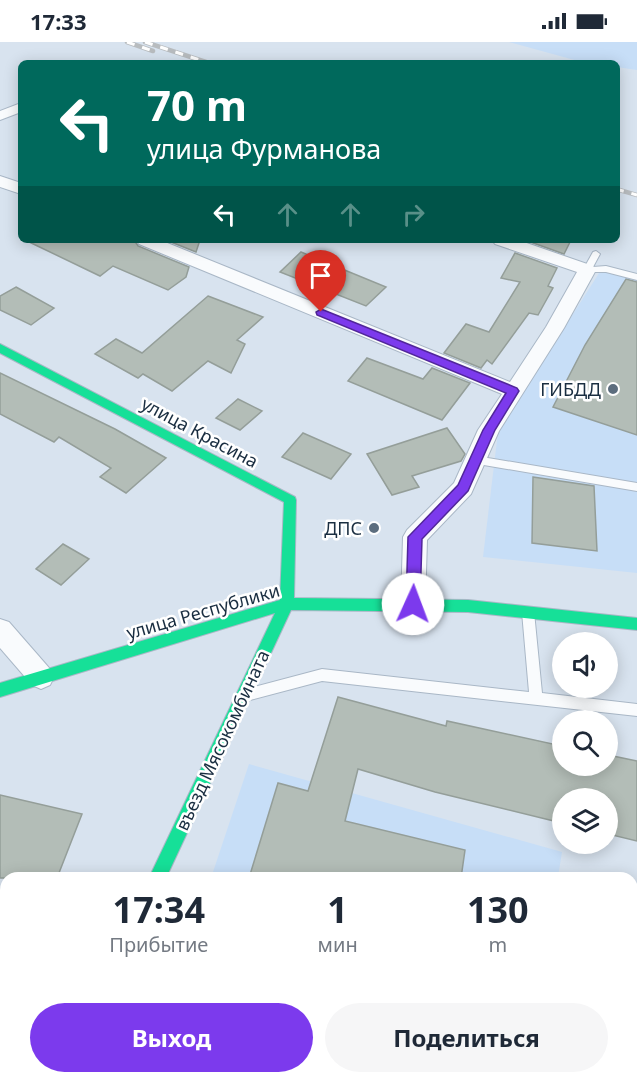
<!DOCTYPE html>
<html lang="ru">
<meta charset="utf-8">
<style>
:root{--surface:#fff;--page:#f6f6f7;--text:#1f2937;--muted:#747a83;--accent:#7c3aed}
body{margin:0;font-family:"Noto Sans",sans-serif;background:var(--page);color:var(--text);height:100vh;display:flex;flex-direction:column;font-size:22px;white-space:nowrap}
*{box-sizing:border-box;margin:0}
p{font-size:20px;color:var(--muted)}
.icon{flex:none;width:33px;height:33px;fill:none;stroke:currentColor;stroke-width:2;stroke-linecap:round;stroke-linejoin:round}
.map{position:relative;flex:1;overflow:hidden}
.side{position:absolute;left:0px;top:830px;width:638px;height:212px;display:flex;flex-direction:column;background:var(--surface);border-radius:18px 18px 0 0;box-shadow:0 3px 15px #0003}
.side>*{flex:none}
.hud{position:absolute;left:18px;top:18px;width:602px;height:183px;border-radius:9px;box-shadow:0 3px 15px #0003;background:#00695c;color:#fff;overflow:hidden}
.fabs{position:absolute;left:552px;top:590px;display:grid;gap:12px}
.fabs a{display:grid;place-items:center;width:66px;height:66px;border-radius:50%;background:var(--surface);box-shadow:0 3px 15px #0003;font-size:30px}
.pin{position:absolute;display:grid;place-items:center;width:51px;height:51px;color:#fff;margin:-62px -26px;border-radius:50% 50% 50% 0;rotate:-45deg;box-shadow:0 0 6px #0007}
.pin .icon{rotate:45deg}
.me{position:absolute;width:66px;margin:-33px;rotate:2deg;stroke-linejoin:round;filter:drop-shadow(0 0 4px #0008)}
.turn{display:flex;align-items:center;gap:21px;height:126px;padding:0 30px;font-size:27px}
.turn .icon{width:78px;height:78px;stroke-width:2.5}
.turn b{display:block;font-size:42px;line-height:51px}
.lanes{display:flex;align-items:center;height:57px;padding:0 30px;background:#0003;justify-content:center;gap:30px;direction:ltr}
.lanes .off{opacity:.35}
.eta{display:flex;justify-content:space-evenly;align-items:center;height:102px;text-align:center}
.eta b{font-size:36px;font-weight:700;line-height:42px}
.button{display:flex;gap:12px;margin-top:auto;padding:12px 30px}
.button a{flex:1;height:69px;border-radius:36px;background:var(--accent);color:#fff;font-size:24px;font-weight:700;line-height:69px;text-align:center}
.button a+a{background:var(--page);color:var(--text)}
.status{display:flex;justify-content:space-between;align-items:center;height:42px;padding:0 30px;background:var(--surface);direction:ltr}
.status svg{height:16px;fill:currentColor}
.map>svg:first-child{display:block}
.built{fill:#c7def7}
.building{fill:#b3bdb7;stroke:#949e99;stroke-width:1.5}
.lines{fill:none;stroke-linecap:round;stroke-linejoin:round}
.lane-casing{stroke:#a9b7c6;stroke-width:2}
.street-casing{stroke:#a9b7c6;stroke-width:2}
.fast-casing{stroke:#a9b7c6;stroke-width:2}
.lane{fill:#f9fbfd;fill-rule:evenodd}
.street{fill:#f9fbfd;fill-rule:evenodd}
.fast{fill:#16e098;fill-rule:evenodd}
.rail-casing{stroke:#b8bcbf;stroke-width:4.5}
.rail{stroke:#fff;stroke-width:3;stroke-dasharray:8;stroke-linecap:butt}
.route{fill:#7c3aed;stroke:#51269a;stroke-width:1.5}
.poi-dot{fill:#5c6d7e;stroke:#fff;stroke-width:2}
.labels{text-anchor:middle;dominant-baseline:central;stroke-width:5;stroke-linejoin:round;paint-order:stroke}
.poi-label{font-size:18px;fill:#1a2e41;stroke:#fff;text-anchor:end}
.street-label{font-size:18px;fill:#1a2e41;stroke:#fff}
</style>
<div class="status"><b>17:33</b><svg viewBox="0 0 49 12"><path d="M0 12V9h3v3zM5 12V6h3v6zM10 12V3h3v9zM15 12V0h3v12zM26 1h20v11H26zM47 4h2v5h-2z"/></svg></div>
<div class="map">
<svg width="637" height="1040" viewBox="0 0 637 1040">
<rect width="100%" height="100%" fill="#d8e3ef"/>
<!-- built -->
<g class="built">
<path d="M509 0H637V28L617 25 616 21 578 19Z"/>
<path d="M601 228 637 234V531L483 515 498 390Z"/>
<path d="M249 722 562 810 558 835 211 836Z"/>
<path d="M145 1035H600L630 1040H143Z"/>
</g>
<!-- building -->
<g class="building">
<path d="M25 198H134L138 204 189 225 186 235 168 248 113 224 100 234Z"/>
<path d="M166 198H200L196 210Z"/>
<path d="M525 198H571L564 212Z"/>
<path d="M301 210 325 220 386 245 366 264 280 230Z"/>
<path d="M515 211 557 226 548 244 553 246 538 273 529 271 492 322 487 318 481 326 444 311 466 282 489 290 520 240 501 236Z"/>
<path d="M626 237 637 240V393L553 365 585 303Z"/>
<path d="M16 245 54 266 31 283 0 268V254Z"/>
<path d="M208 254 263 275 237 298 245 302 231 331 208 319 172 349 143 332 138 336 95 312 116 297 142 311Z"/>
<path d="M367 316 423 337 432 326 470 341 442 378 348 339Z"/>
<path d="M0 331 115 387 166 416 126 451 100 435 111 426 59 395 54 400 0 372Z"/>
<path d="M238 357 262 369 240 388 216 376Z"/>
<path d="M447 386 465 412 461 419 412 434 419 445 392 453 367 412Z"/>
<path d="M303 391 351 412 331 437 282 415Z"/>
<path d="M533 435 594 444 597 509 532 501Z"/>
<path d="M63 502 89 517 61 543 36 527Z"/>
<path d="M338 655 446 684 447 679 562 704V723H608V713L637 719V799L608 792V756H562V781L435 750 358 727 345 779 465 808 461 836H249L278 741 308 749Z"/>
<path d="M0 753 82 772 57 836H0Z"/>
</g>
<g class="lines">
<defs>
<g id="lane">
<path d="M596 209 600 212 593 225 606 224 637 232V238L606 230H584L583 228 593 210Z"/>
<path d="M476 414 637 441V449L472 421 471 418Z"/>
<path d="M528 565 532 566 534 570 542 651 637 662V674L322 639 250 658 245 656 243 652 245 648 250 646 322 627 529 650 522 570 524 566Z"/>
</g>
<g id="street">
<path d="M21 61V70L0 78V69Z"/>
<path d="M0 134 21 141V152L0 145Z"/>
<path d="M136 198H160L510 340 546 285 577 230 495 202 492 198H518L593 224 596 228 564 286 499 389 471 452 427 498 425 563 422 570 413 573 404 570 401 563 403 495 407 488 454 441 478 388 502 352 139 202Z"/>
<path d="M0 577 9 580 50 627 54 635 50 643 41 647 32 643 0 606Z"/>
<path d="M45 1035H81L79 1040H43Z"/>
</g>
<path id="fast" d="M0 302 295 455 296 458 294 556 468 558 637 576V588L468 570 291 568 166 836H149L275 571 0 655V641L280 558 284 460 0 311Z"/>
</defs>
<!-- lane casing -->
<use href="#lane" class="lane-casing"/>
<!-- street casing -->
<use href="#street" class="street-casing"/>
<!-- fast casing -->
<use href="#fast" class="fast-casing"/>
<!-- lane -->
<use href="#lane" class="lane"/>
<!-- street -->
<use href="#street" class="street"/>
<!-- fast -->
<use href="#fast" class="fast"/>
<defs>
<g id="rail">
<path d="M127 0 153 9"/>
<path d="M145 0 209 21"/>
<path d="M616 147 637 153"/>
</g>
</defs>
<!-- rail casing -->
<use href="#rail" class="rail-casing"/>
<!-- rail -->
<use href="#rail" class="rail"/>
</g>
<!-- route -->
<path class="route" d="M321 267 517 346 519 349 495 388 468 449 422 497 420 562 418 567H408L406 562 408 495 458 443 483 388 506 351 317 273 316 270Z"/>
<!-- markers -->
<g class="poi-dot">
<circle cx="613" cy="347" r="6"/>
<circle cx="374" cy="486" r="6"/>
</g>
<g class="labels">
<!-- poi labels -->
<g class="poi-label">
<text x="601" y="347">ГИБДД</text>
<text x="362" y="486">ДПС</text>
</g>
<!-- street labels -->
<g class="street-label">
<text transform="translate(200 390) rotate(28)">улица Красина</text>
<text transform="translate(203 569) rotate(-16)">улица Республики</text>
<text transform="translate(222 698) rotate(-65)">въезд Мясокомбината</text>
</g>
</g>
</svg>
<div class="fabs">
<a><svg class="icon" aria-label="sound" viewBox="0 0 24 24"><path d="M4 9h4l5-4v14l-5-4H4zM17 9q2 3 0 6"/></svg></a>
<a><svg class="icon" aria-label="search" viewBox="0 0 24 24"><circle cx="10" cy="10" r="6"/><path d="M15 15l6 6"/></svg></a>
<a><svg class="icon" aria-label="layers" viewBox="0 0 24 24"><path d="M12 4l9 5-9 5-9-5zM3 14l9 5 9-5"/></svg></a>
</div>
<div class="pin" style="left:321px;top:270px;background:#d93025"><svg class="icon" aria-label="arrive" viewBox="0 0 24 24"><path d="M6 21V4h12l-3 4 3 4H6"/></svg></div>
<svg class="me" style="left:413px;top:562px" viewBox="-20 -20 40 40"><circle r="19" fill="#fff"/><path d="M0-13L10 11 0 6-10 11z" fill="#7c3aed"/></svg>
<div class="hud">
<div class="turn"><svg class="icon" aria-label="left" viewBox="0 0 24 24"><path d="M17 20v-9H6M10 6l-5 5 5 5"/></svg><div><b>70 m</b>улица Фурманова</div></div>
<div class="lanes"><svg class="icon" aria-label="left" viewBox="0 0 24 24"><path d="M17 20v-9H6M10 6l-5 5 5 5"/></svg><svg class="icon off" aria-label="ahead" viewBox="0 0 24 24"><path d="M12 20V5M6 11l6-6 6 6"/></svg><svg class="icon off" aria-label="ahead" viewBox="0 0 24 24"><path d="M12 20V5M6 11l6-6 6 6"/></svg><svg class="icon off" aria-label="right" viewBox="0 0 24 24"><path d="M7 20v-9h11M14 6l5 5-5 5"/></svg></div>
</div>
<section class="side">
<div class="eta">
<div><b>17:34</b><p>Прибытие</p></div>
<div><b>1</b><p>мин</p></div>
<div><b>130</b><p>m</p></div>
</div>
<div class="button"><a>Выход</a><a>Поделиться</a></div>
</section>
</div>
